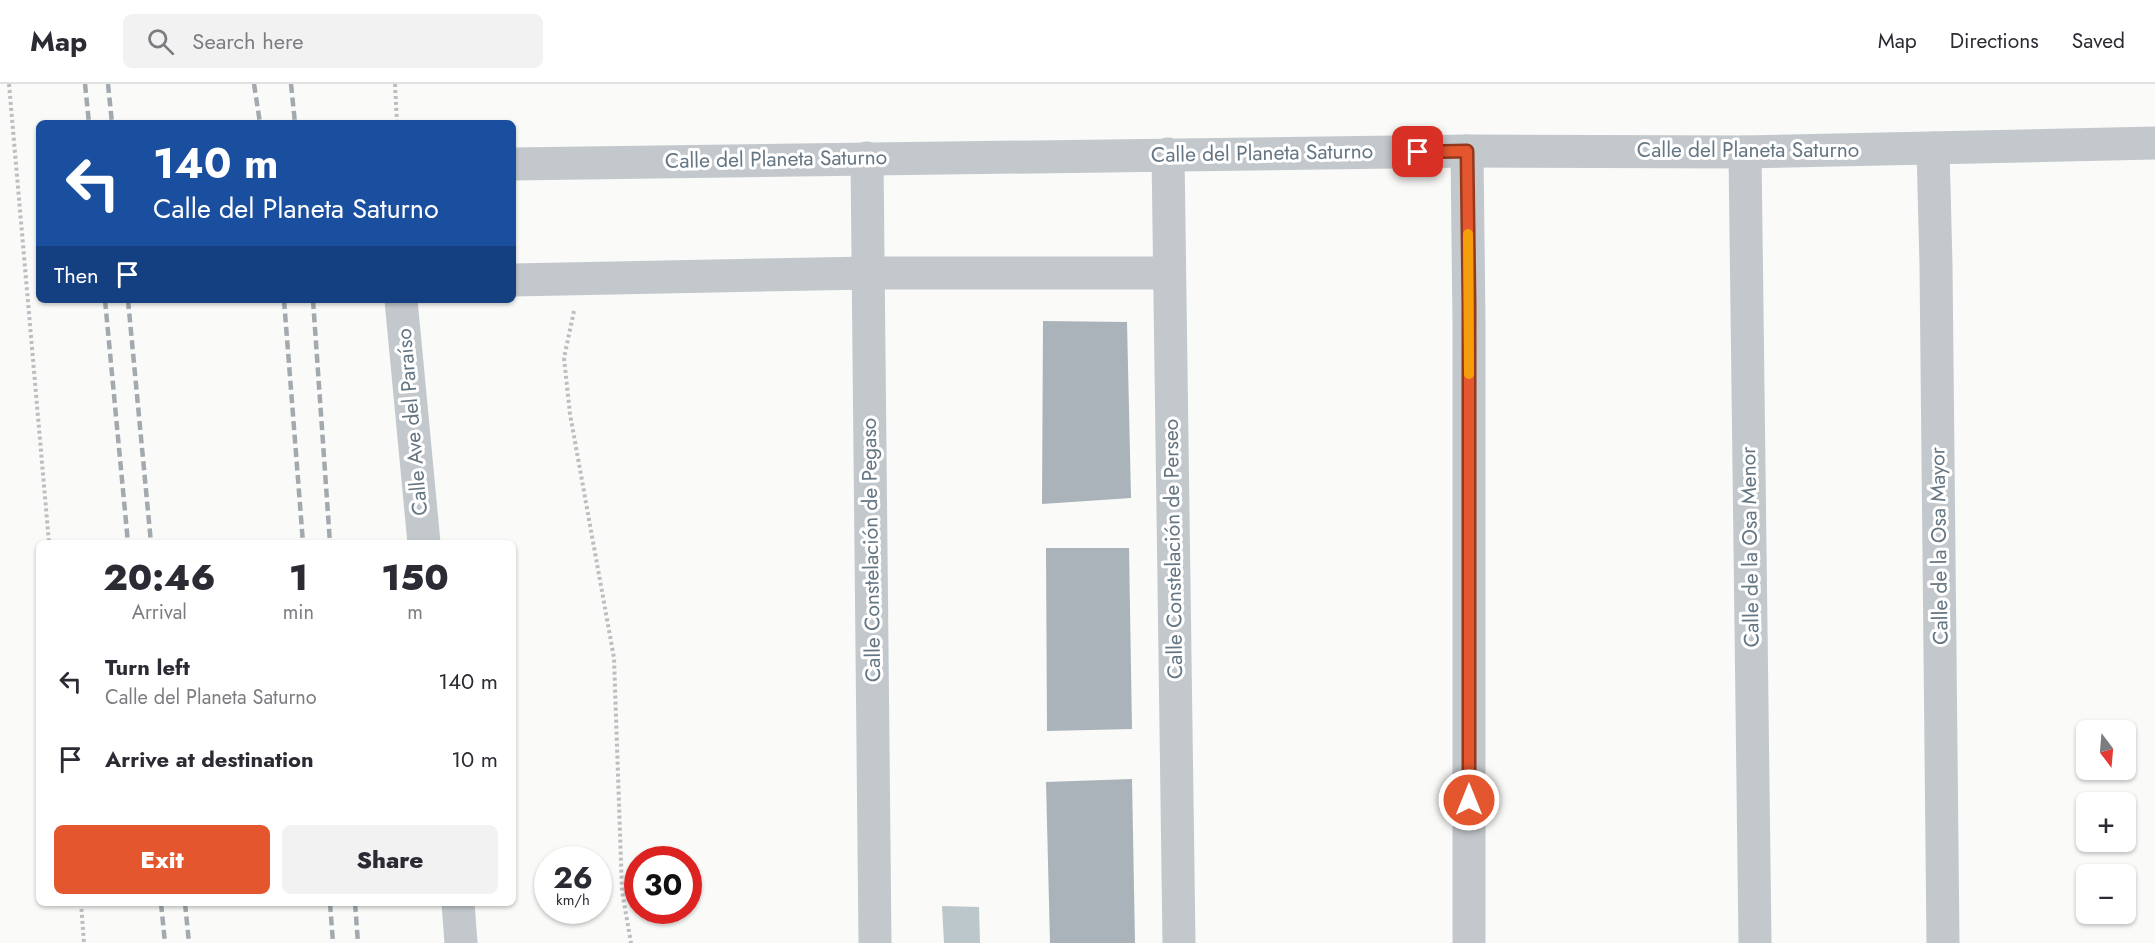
<!DOCTYPE html>
<meta charset="utf-8">
<style>
:root{--surface:#fff;--page:#f2f2f3;--text:#2b2b33;--muted:#7c7c81;--line:#e1e1e2;--accent:#e4572e}
body{margin:0;font-family:Jost,sans-serif;background:var(--page);color:var(--text);height:100vh;display:flex;flex-direction:column;font-size:22px;white-space:nowrap}
*{box-sizing:border-box;margin:0}
p{font-size:20px;color:var(--muted)}
.icon{flex:none;width:33px;height:33px;fill:none;stroke:currentColor;stroke-width:2;stroke-linecap:round;stroke-linejoin:round}
.map{position:relative;flex:1;overflow:hidden}
.side{position:absolute;left:36px;top:456px;width:480px;height:366px;display:flex;flex-direction:column;background:var(--surface);border-radius:9px;box-shadow:0 2px 4px #0004}
.side>*{flex:none}
.guide{position:absolute;left:36px;top:36px;width:480px;height:183px;border-radius:9px;box-shadow:0 2px 4px #0004;background:#1a4fa0;color:#fff;overflow:hidden}
.needle{width:39px;rotate:164deg}
.fabs{position:absolute;left:2076px;top:636px;display:grid;gap:12px}
.fabs a{display:grid;place-items:center;width:60px;height:60px;border-radius:9px;background:var(--surface);box-shadow:0 2px 4px #0004;font-size:30px}
.speed{position:absolute;left:534px;top:762px;display:flex;gap:12px;font-size:30px;font-weight:700;text-align:center}
.speed>*{display:grid;place-content:center;width:78px;height:78px;border-radius:50%;background:var(--surface);box-shadow:0 2px 4px #0004;line-height:1}
.speed small{font-size:15px;font-weight:400}
.speed .limit{border:9px solid #d22;background:#fff;color:#111}
.pin{position:absolute;display:grid;place-items:center;width:51px;height:51px;color:#fff;margin:-26px;border-radius:12px;box-shadow:0 3px 9px #0006}
.me{position:absolute;width:66px;margin:-33px;rotate:0deg;stroke-linejoin:round;filter:drop-shadow(0 0 4px #0008)}
.turn{display:flex;align-items:center;gap:21px;height:126px;padding:0 18px;font-size:27px}
.turn .icon{width:78px;height:78px;stroke-width:2.5}
.turn b{display:block;font-size:42px;line-height:51px}
.then{display:flex;align-items:center;height:57px;padding:0 18px;background:#0003;gap:12px;font-size:22px}
.eta{display:flex;justify-content:space-evenly;align-items:center;height:102px;text-align:center}
.eta b{font-size:36px;font-weight:800;line-height:42px}
.button{display:flex;gap:12px;margin-top:auto;padding:12px 18px}
.button a{flex:1;height:69px;border-radius:9px;background:var(--accent);color:#fff;font-size:24px;font-weight:800;line-height:69px;text-align:center}
.button a+a{background:var(--page);color:var(--text)}
ul{padding:0;list-style:none}
li{display:flex;align-items:center;gap:18px;height:78px;padding:0 18px}
li div{flex:1}
li b{display:block;font-size:22px}
li em{font-style:normal}
header{display:flex;align-items:center;gap:36px;box-sizing:border-box;height:84px;padding:0 30px;background:var(--surface);border-bottom:2px solid var(--line)}
header strong{font-size:28px}
nav{display:flex;gap:33px;margin-inline-start:auto;font-size:21px}
.search{width:420px;height:54px;background:var(--page);display:flex;align-items:center;gap:15px;box-sizing:border-box;padding:0 21px;border-radius:9px;color:var(--muted);font-size:22px}
.map>svg:first-child{display:block}
.water{fill:#bbc7cb}
.building{fill:#aab3b9}
.lines{fill:none;stroke-linecap:round;stroke-linejoin:round}
.path{stroke:#bbbfc2;stroke-width:4;stroke-dasharray:3 3;stroke-linecap:butt}
.minor{stroke:#c3c8cc;stroke-width:33}
.rail{stroke:#a2aab0;stroke-width:4.5;stroke-dasharray:9 4.5;stroke-linecap:butt}
.route-casing{stroke:#94391e;stroke-width:15}
.route{stroke:#e4572e;stroke-width:10}
.slow{stroke:#f59e0b;stroke-width:10}
.labels{text-anchor:middle;dominant-baseline:central;stroke-width:6;stroke-linejoin:round;paint-order:stroke}
.street-label{font-size:21px;fill:#657683;stroke:#fff}
</style>
<header>
<strong>Map</strong>
<div class="search"><svg class="icon" aria-label="search" viewBox="0 0 24 24"><circle cx="10" cy="10" r="6"/><path d="M15 15l6 6"/></svg>Search here</div>
<nav><a>Map</a><a>Directions</a><a>Saved</a></nav>
</header>
<div class="map">
<svg width="2155" height="859" viewBox="0 0 2155 859">
<rect width="100%" height="100%" fill="#fafaf8"/>
<!-- water -->
<path class="water" d="M942 822 979 823 980 859H944Z"/>
<!-- building -->
<g class="building">
<path d="M1043 237 1127 238 1131 414 1042 420Z"/>
<path d="M1046 464H1129L1132 645 1047 647Z"/>
<path d="M1132 695 1135 859H1050L1046 698Z"/>
</g>
<g class="lines">
<!-- path -->
<g class="path">
<path d="M9 0 49 459"/>
<path d="M395 0 397 39"/>
<path d="M574 227 564 274 570 330 614 574 622 807 631 859"/>
<path d="M81 819 84 859"/>
</g>
<!-- minor -->
<g class="minor">
<path d="M1933 64 1936 181 1943 859"/>
<path d="M1467 67 1469 240V859"/>
<path d="M1745 68 1755 859"/>
<path d="M1168 70 1179 859"/>
<path d="M867 74 875 859"/>
<path d="M513 80 1467 67 1745 68 2155 59"/>
<path d="M513 196 868 189H1169"/>
<path d="M401 216 424 459"/>
<path d="M458 819 461 859"/>
</g>
<!-- rail -->
<g class="rail">
<path d="M85 0 89 39"/>
<path d="M108 0 112 39"/>
<path d="M254 0 260 39"/>
<path d="M291 0 295 39"/>
<path d="M105 216 128 459"/>
<path d="M128 216 151 459"/>
<path d="M284 216 303 459"/>
<path d="M313 216 330 459"/>
<path d="M161 819 165 859"/>
<path d="M185 819 189 859"/>
<path d="M330 819 333 859"/>
<path d="M355 819 358 859"/>
</g>
</g>
<g class="lines">
<defs>
<path id="route" d="M1418 68 1467 67 1469 221V716"/>
</defs>
<!-- route casing -->
<use href="#route" class="route-casing"/>
<!-- route -->
<use href="#route" class="route"/>
<!-- slow -->
<path class="slow" d="M1468 150 1469 290"/>
</g>
<g class="labels">
<!-- street labels -->
<g class="street-label">
<text x="1748" y="66">Calle del Planeta Saturno</text>
<text transform="translate(1262 69) rotate(-1)">Calle del Planeta Saturno</text>
<text transform="translate(776 75) rotate(-1)">Calle del Planeta Saturno</text>
<text transform="translate(412 338) rotate(-95)">Calle Ave del Paraíso</text>
<text transform="translate(1939 462) rotate(-91)">Calle de la Osa Mayor</text>
<text transform="translate(1750 463) rotate(-91)">Calle de la Osa Menor</text>
<text transform="translate(1173 465) rotate(-91)">Calle Constelación de Perseo</text>
<text transform="translate(871 466) rotate(-91)">Calle Constelación de Pegaso</text>
</g>
</g>
</svg>
<div class="fabs">
<a><svg class="needle" viewBox="-14 -14 28 28"><path d="M0-13l5 13h-10z" fill="#e53935"/><path d="M0 13l5-13h-10z" fill="#7c7c81"/></svg></a>
<a>+</a>
<a>−</a>
</div>
<div class="speed"><div>26<small>km/h</small></div><div class="limit">30</div></div>
<div class="pin" style="left:1418px;top:68px;background:#d93025"><svg class="icon" aria-label="arrive" viewBox="0 0 24 24"><path d="M6 21V4h12l-3 4 3 4H6"/></svg></div>
<svg class="me" style="left:1469px;top:716px" viewBox="-20 -20 40 40"><circle r="17" fill="#e4572e" stroke="#fff" stroke-width="3"/><path d="M0-11L8 9 0 5-8 9z" fill="#fff"/></svg>
<div class="guide">
<div class="turn"><svg class="icon" aria-label="left" viewBox="0 0 24 24"><path d="M17 20v-9H6M10 6l-5 5 5 5"/></svg><div><b>140 m</b>Calle del Planeta Saturno</div></div>
<div class="then">Then<svg class="icon" aria-label="arrive" viewBox="0 0 24 24"><path d="M6 21V4h12l-3 4 3 4H6"/></svg></div>
</div>
<section class="side">
<div class="eta">
<div><b>20:46</b><p>Arrival</p></div>
<div><b>1</b><p>min</p></div>
<div><b>150</b><p>m</p></div>
</div>
<ul>
<li><svg class="icon" aria-label="left" viewBox="0 0 24 24"><path d="M17 20v-9H6M10 6l-5 5 5 5"/></svg><div><b>Turn left</b><p>Calle del Planeta Saturno</p></div><em>140 m</em></li>
<li><svg class="icon" aria-label="arrive" viewBox="0 0 24 24"><path d="M6 21V4h12l-3 4 3 4H6"/></svg><div><b>Arrive at destination</b></div><em>10 m</em></li>
</ul>
<div class="button"><a>Exit</a><a>Share</a></div>
</section>
</div>
